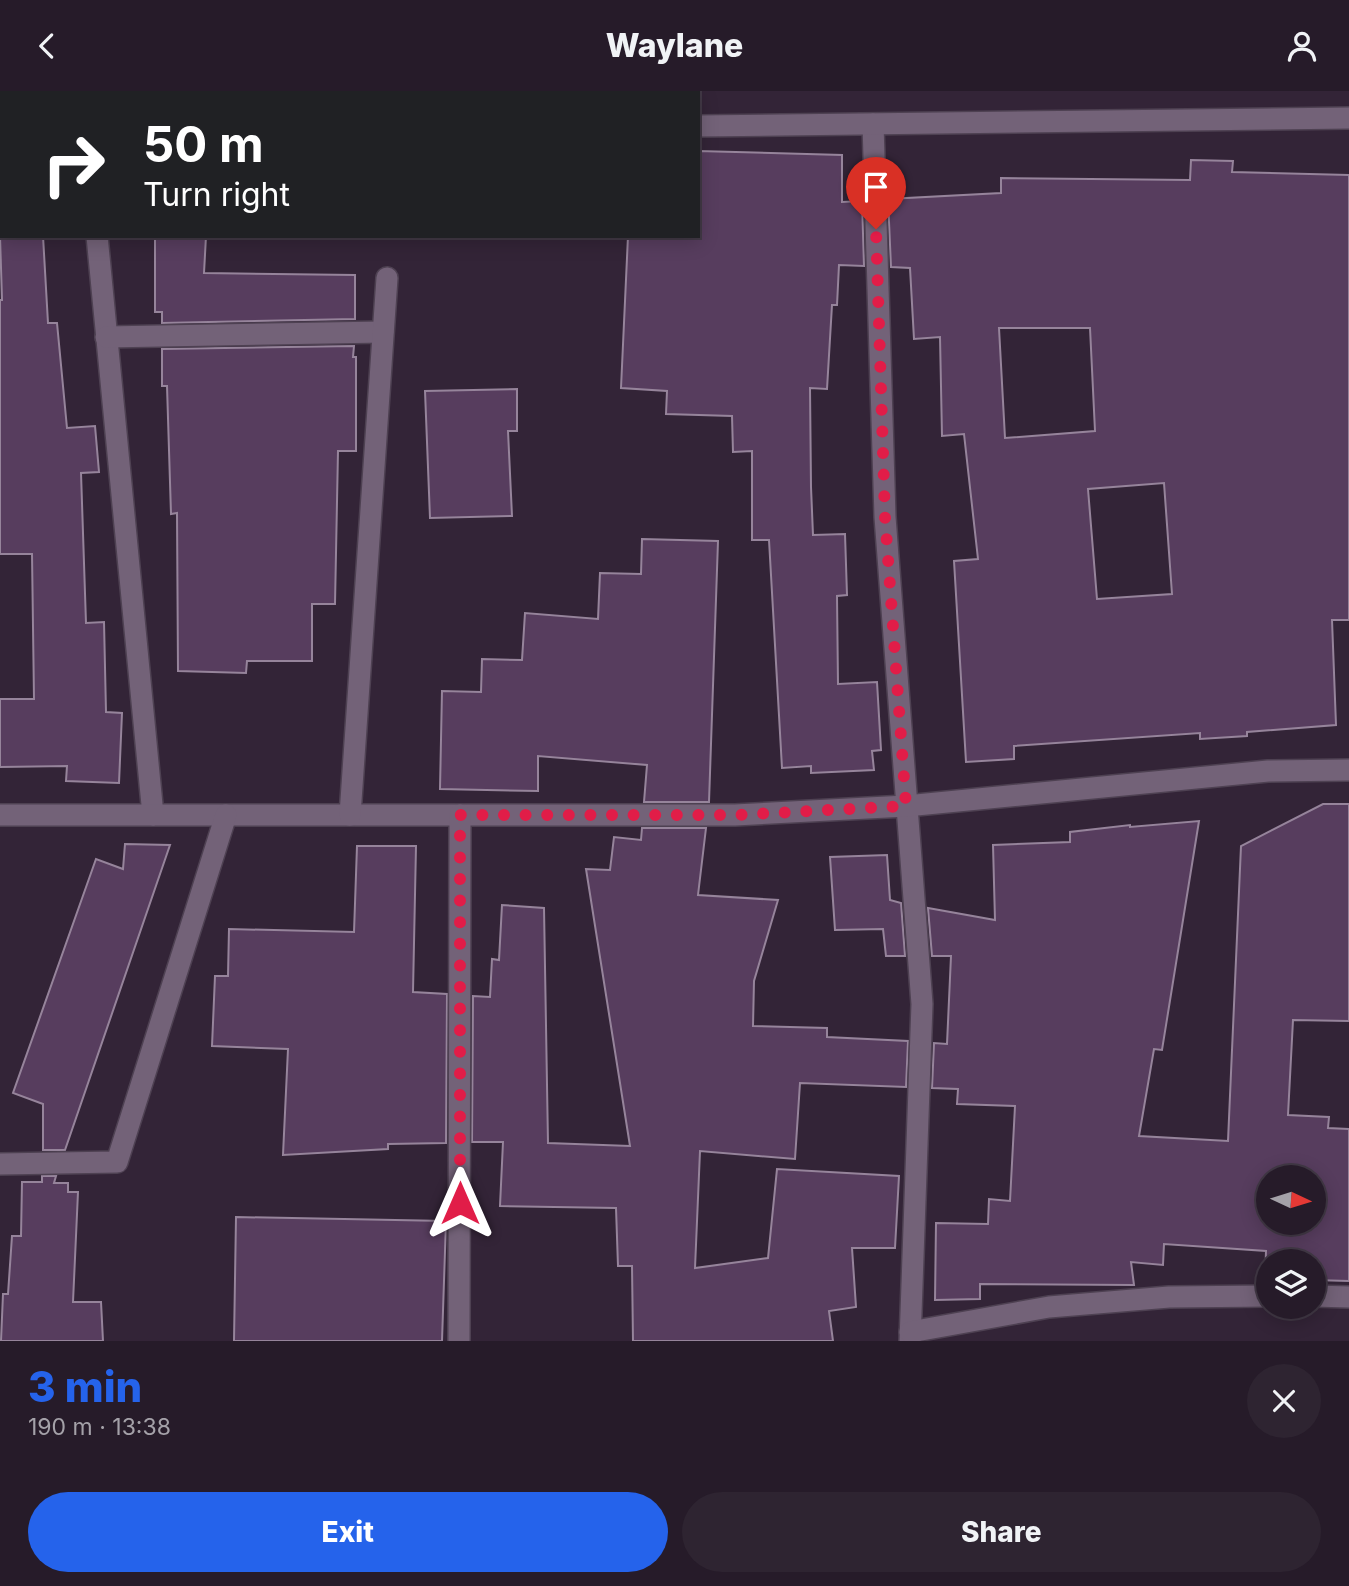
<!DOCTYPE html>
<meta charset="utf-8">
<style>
:root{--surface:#261b29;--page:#2e2431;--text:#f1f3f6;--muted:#a4a1a8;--line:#423946;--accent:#2563eb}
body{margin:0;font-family:Inter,sans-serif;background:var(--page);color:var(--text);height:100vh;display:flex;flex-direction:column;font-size:26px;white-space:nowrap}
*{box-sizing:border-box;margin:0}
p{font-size:23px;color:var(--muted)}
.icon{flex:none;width:38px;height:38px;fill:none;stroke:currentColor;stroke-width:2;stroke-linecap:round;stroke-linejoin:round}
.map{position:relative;height:1250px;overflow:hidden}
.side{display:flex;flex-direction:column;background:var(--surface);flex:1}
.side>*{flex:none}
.top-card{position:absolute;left:0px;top:0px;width:700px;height:147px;box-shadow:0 4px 18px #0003,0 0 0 2px var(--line);background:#202124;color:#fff;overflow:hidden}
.needle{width:46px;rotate:94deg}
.buttons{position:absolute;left:1256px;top:1074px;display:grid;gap:14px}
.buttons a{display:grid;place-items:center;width:70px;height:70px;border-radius:50%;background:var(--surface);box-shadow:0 4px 18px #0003,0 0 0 2px var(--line);font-size:35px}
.pin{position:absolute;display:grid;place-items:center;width:60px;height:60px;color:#fff;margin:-72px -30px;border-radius:50% 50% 50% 0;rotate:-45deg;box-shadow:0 0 7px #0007}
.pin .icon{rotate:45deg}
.me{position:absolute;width:77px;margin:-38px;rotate:0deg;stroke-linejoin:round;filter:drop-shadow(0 0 5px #0008)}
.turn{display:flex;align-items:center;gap:24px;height:147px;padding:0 28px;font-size:32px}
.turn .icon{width:91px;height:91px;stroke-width:2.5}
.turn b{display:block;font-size:49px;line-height:60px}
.round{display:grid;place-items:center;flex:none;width:74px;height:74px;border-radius:37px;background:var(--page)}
.overview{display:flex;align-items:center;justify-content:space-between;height:119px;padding:0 28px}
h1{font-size:42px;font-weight:800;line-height:52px;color:var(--accent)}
.primary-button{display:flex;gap:14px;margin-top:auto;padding:14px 28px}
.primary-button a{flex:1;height:80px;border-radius:42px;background:var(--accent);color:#fff;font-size:28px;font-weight:800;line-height:80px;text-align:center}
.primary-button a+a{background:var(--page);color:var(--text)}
header{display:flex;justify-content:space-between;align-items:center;height:91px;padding:0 28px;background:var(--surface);font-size:32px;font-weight:800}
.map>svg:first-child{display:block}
.building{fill:#573d5e;stroke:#96849b;stroke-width:2;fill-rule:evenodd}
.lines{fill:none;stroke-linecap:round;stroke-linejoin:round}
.street-casing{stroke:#4e4152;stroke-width:24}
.street{stroke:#736278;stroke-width:21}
.route{stroke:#e11d48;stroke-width:12;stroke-dasharray:0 21.6}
</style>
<header><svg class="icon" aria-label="back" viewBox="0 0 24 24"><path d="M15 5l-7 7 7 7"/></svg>Waylane<svg class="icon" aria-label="person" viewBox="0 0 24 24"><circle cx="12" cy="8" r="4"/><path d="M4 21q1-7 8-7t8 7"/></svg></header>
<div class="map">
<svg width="1349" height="1250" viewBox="0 0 1349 1250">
<rect width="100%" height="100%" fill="#332437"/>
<!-- building -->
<g class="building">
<path d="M698 60 842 64V111L862 110 864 175 839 174 837 214H832L827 298 810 297 811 396 813 444 845 443 847 504 837 505 838 593 877 591 881 659 872 660 874 679 811 682V675L782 677 769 449H752V360L733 361 732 325 666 323 667 300 621 297 628 145H698Z"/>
<path d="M1191 69 1233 70 1232 81 1349 84V529H1332L1336 634 1247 641V645L1200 648V642L1014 655V668L966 671 954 470 978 468 964 343 942 345 940 246 914 248 910 177 891 176 888 108 1001 102V87L1190 89ZM999 237H1090L1095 340 1005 347ZM1164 392 1172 503 1097 508 1088 398Z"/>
<path d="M0 145H43L48 232H57L67 337 95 335 99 381 81 382 86 532 104 531 106 621 122 622 119 692 66 690 67 675 0 676V608H34L32 463H0V209H2Z"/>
<path d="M155 145H206L204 182 355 184V228L162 232V221H155Z"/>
<path d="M354 255 353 266H356V360H338L335 513H312V570H247L246 582 178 580 177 422 171 423 167 295H162V258Z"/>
<path d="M517 298V340H508L512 425 430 427 425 300Z"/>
<path d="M642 448 718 450 709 711H644L647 674 538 665V700L440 698 442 600 481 601 482 568 522 569 525 522 598 528 600 482 641 483Z"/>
<path d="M1323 713H1349V930L1293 929 1288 1024 1329 1026 1328 1037 1349 1038V1190L1314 1189V1171H1269V1188H1265L1266 1160 1164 1153 1163 1174 1131 1171 1134 1194 980 1193V1208L935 1209 936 1132 988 1133 989 1108 1010 1110 1015 1015 957 1013 958 998 932 997 934 952 947 953 951 865H932L928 817 995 829 993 754 1070 751V741L1130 734V736L1199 730 1162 959 1154 958 1139 1045 1228 1050 1241 755ZM1269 1087H1314V1132H1269Z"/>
<path d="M642 737H706L698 804 778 809 754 890 753 935 827 937V946L908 950 906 996 800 992 795 1068 700 1060 695 1177 768 1167 777 1078 899 1085 895 1157H852L856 1216 829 1220 833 1250H633L632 1175H618L616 1117 500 1115 503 1051H472L473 905 490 906 492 868 499 869 502 814 544 817 548 1052 630 1055 586 778 610 779 614 746 641 749Z"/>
<path d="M125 753 170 754 65 1059H43V1013L13 1002 96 768 123 778Z"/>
<path d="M357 755H416L413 901 447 903 446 1052 388 1053V1058L283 1064 288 958 212 955 215 885H228L229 838 354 841Z"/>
<path d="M887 764 890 809 901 812 905 865H886L883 838 835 839 830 766Z"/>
<path d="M42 1085H56L54 1092H68V1101H78L73 1211H101L103 1250H1L3 1203H8L12 1145H21L22 1091H42Z"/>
<path d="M236 1126 446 1130 442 1250H234Z"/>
</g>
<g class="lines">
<defs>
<g id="street">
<path d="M88 2V0"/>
<path d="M873 33 885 426 922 913 910 1250"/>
<path d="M698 35 1349 27"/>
<path d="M0 46H2"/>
<path d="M97 145 153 724"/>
<path d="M106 246 383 241"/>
<path d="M0 724H735L906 715 1268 680 1349 679"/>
<path d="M350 724 387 187"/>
<path d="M0 1073 117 1071 226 724"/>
<path d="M1314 1205 1349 1206"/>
<path d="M910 1241 1049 1216 1169 1206 1269 1205"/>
<path d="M459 1250 460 724"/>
</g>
</defs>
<!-- street casing -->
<use href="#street" class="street-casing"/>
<!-- street -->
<use href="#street" class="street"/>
</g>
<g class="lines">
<!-- route -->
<path class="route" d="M460 1112V724H735L906 715 885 426 876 138"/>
</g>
</svg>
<div class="buttons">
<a><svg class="needle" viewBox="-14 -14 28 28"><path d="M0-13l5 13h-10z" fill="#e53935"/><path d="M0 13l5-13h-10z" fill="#a4a1a8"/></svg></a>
<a><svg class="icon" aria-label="layers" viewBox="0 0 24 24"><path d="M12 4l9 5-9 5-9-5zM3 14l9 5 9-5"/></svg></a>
</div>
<div class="pin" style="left:876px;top:138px;background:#d93025"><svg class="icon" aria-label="arrive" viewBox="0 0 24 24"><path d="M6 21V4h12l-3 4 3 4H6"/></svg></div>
<svg class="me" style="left:460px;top:1112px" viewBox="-20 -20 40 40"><path d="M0-17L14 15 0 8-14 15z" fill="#e11d48" stroke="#fff" stroke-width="4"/></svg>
<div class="top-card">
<div class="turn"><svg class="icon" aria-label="right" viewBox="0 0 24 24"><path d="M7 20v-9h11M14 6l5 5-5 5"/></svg><div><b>50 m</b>Turn right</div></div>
</div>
</div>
<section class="side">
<div class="overview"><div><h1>3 min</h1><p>190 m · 13:38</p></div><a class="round"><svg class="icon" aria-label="close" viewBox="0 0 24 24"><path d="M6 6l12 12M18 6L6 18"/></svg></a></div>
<div class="primary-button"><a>Exit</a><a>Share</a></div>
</section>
